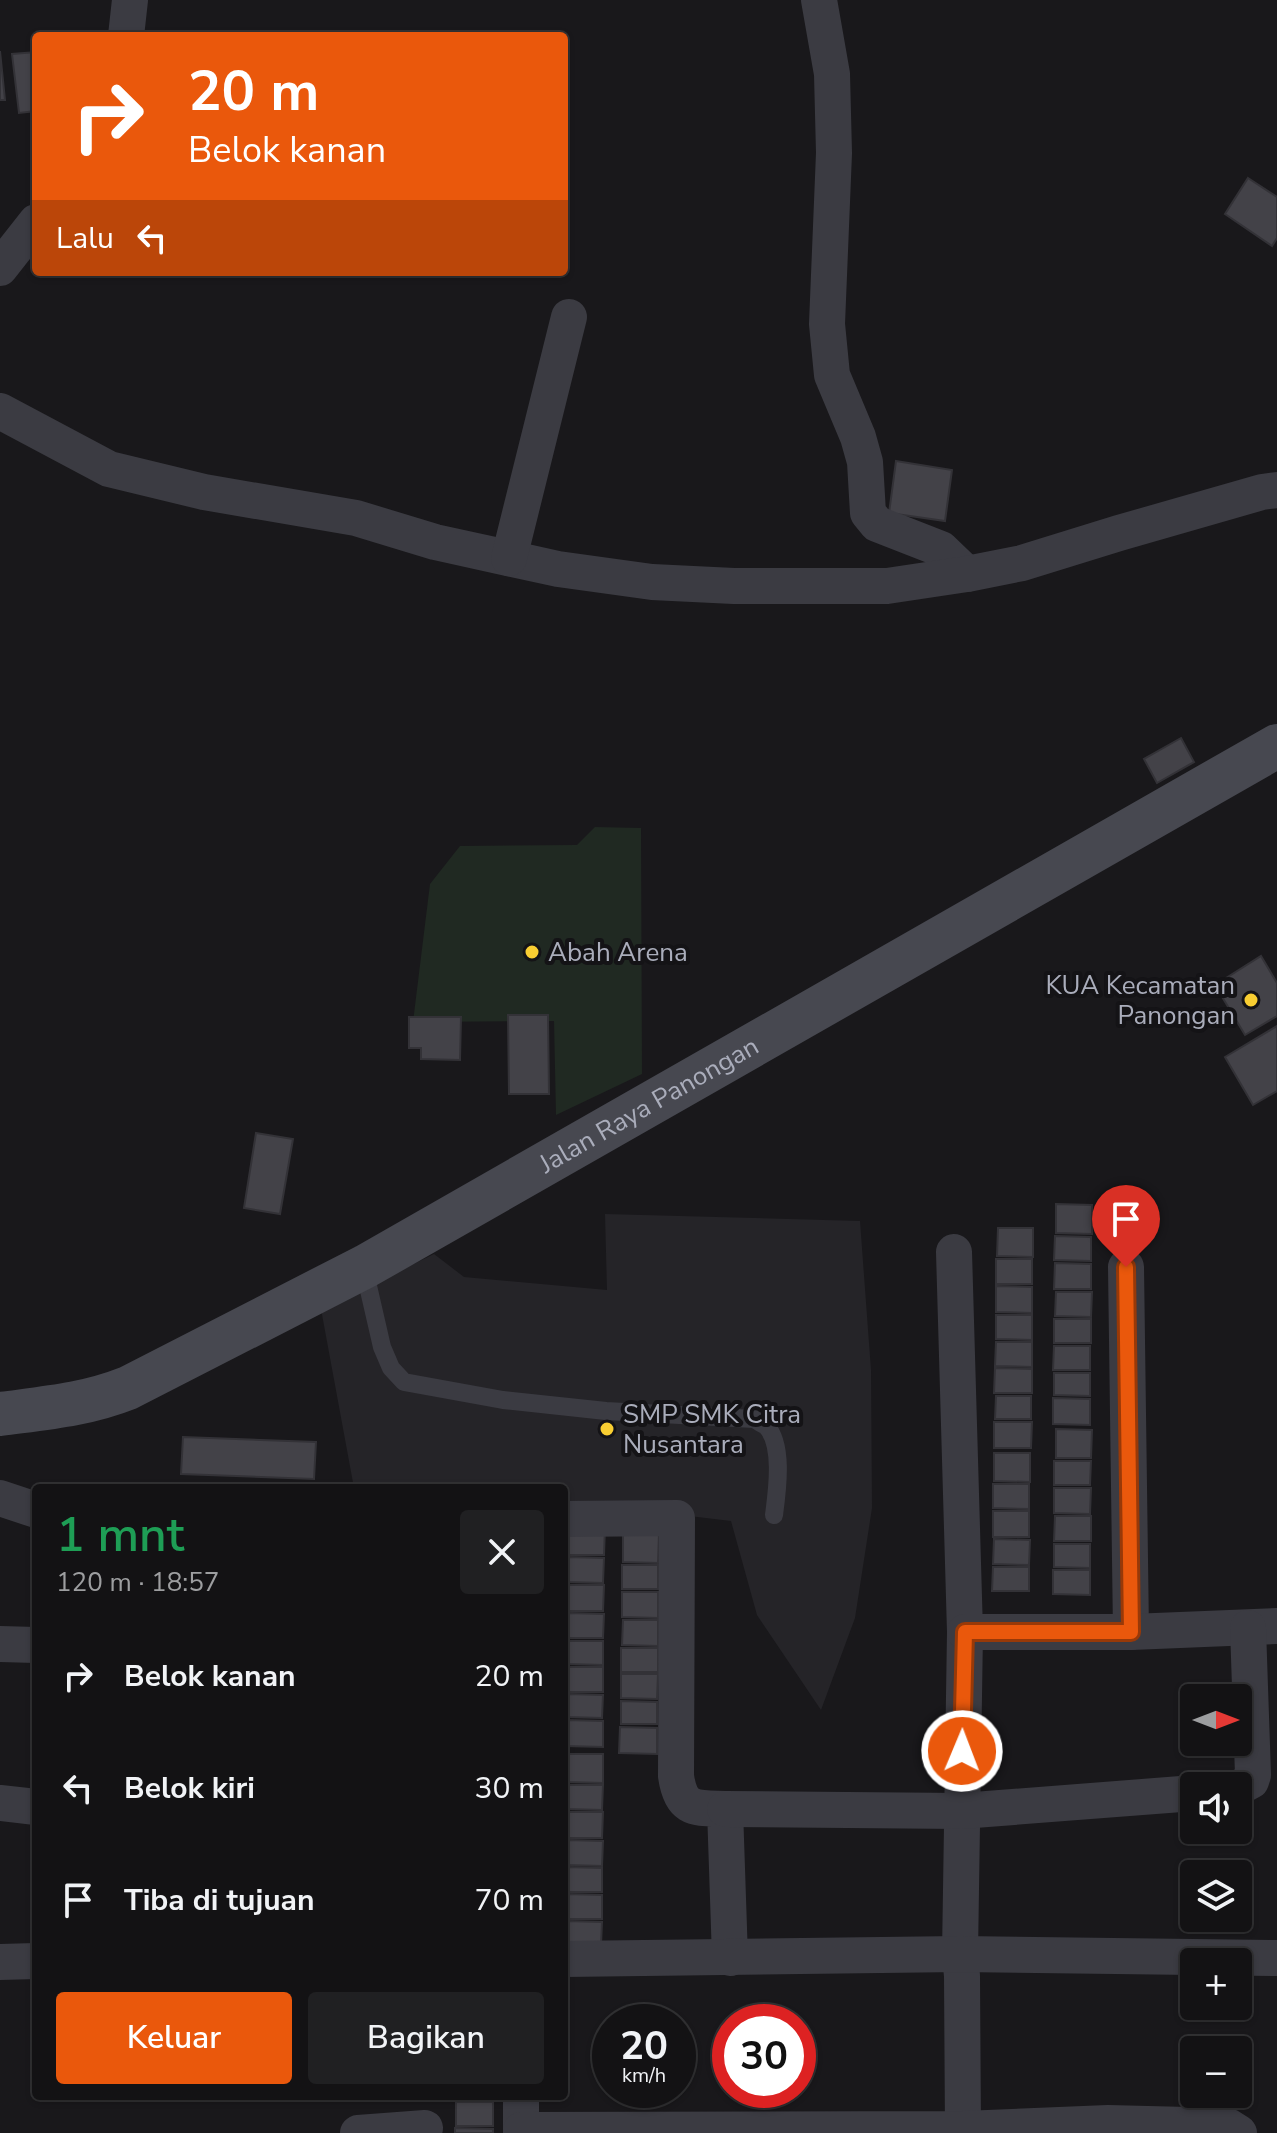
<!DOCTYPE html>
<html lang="id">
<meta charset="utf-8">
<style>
:root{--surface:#131214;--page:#202022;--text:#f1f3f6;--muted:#9d9ea0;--line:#323234;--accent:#ea580c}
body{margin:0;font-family:"Nunito Sans",sans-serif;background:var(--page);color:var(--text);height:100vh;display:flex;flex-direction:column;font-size:30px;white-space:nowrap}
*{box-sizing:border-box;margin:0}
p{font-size:26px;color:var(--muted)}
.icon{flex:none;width:44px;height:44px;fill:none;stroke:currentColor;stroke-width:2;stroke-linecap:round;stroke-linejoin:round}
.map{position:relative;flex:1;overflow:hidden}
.sheet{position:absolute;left:32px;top:1484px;width:536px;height:616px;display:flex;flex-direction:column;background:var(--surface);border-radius:8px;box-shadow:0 2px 6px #0004,0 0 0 2px var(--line)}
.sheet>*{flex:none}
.top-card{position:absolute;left:32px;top:32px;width:536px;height:244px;border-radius:8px;box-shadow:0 2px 6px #0004,0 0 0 2px var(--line);background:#ea580c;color:#fff;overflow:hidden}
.needle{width:52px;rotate:90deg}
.tools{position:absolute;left:1180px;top:1684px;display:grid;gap:16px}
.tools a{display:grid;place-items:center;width:72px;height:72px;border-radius:8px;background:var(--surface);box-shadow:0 2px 6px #0004,0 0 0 2px var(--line);font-size:40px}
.speed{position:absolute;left:592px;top:2004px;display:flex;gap:16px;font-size:40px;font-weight:700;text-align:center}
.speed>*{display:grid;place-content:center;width:104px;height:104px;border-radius:50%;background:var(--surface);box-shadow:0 2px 6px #0004,0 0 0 2px var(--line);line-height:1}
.speed small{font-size:20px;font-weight:400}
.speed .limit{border:12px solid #d22;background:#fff;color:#111}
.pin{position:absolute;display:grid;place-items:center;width:68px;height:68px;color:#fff;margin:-82px -34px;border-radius:50% 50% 50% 0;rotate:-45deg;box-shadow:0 0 8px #0007}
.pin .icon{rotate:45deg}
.me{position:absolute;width:88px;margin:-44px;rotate:1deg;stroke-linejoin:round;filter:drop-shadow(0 0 6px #0008)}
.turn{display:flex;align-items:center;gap:28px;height:168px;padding:0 24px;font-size:36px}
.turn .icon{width:104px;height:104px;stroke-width:2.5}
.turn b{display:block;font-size:56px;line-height:68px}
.then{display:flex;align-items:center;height:76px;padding:0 24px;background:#0003;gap:16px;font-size:30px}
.round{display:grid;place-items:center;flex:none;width:84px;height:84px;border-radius:8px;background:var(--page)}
.summary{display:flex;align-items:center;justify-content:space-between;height:136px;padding:0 24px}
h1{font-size:48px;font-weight:600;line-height:60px;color:#1e9e55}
.action{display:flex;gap:16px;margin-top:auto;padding:16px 24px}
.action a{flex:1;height:92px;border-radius:8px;background:var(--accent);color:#fff;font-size:32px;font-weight:600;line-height:92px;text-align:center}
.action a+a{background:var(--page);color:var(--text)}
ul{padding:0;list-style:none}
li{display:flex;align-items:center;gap:24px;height:112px;padding:0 24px}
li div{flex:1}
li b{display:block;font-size:30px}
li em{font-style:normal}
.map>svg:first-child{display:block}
.built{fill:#252428}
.green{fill:#202922}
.building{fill:#434248;stroke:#333237;stroke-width:2}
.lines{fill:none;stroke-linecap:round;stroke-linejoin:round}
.service{stroke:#3b3b42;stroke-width:18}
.minor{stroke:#3b3b42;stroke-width:36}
.secondary{stroke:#474850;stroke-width:44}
.route-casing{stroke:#983908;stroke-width:20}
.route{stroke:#ea580c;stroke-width:14}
.poi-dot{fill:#f9ce32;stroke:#141316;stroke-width:3}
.labels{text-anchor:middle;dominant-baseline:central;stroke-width:8;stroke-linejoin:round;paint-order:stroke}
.poi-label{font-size:26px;fill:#aaadbb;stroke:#141316;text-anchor:start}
.street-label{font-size:26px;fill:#aaadbb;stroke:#141316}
</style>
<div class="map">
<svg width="1277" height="2133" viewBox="0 0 1277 2133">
<rect width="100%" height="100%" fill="#19181b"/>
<!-- built -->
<path class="built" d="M605 1214 860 1221 871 1370 872 1508 855 1618 821 1710 757 1615 731 1521 564 1501V1488H354L321 1309 434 1254 464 1277 607 1290Z"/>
<!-- green -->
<path class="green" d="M595 827 641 828 642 1074 556 1115 554 1021 413 1022 430 884 460 846 577 845Z"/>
<!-- building -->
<g class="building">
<path d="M0 51 5 100H0Z"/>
<path d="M36 52V111L19 113 12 54Z"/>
<path d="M1248 178 1277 197V238L1272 246 1225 214Z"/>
<path d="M896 461 952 470 945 521 889 513Z"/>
<path d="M1181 738 1194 762 1157 783 1144 759Z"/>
<path d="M1261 956 1277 983V1016L1245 1035 1215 985Z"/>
<path d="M508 1015H548L549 1094H509Z"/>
<path d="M409 1017H461L460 1060 421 1059V1048H409Z"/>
<path d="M1277 1026V1091L1253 1105 1225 1057Z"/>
<path d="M256 1133 293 1139 280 1214 244 1208Z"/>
<path d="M1056 1204 1092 1205V1234L1056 1233Z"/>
<path d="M998 1228H1033V1257L997 1256Z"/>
<path d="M1055 1236 1091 1237V1261L1054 1260Z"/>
<rect x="996" y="1259" width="36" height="25"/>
<path d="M1055 1263 1091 1264V1289H1054Z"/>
<path d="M996 1286 1032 1287V1313L996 1312Z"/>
<path d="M1056 1292H1092L1091 1317 1055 1316Z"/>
<path d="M996 1315H1032V1340L996 1339Z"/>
<rect x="1054" y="1319" width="37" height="24"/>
<path d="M996 1342H1032V1367L995 1366Z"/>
<path d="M1054 1346H1090V1370H1053Z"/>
<path d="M995 1368 1032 1369V1393H994Z"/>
<path d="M1054 1373H1090V1396L1054 1395Z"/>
<path d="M996 1396H1031V1419H995Z"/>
<path d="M1053 1398 1090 1399V1425L1053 1424Z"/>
<path d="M994 1422H1032L1031 1448H994Z"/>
<path d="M1056 1429 1092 1430 1091 1458H1056Z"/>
<path d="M183 1437 316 1442 314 1479 181 1474Z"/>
<path d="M994 1453H1030V1482L994 1481Z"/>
<path d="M1054 1461H1091L1090 1485H1054Z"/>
<path d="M993 1484H1029V1509L993 1508Z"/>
<path d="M1054 1488H1091L1090 1514 1054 1513Z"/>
<rect x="993" y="1511" width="36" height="26"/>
<path d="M1055 1516H1091V1541H1054Z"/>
<path d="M569 1526 605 1527 604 1555H569Z"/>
<path d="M623 1534H659L658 1563 623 1562Z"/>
<path d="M994 1539 1030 1540 1029 1565 993 1564Z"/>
<path d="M1054 1544H1090V1568L1054 1567Z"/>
<path d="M567 1557 604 1558 603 1583 567 1582Z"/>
<rect x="622" y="1565" width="36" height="24"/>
<path d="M993 1567H1029V1591H992Z"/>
<path d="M1053 1570H1090V1595L1053 1594Z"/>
<path d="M567 1585H604L603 1611H567Z"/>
<path d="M622 1592H658V1618L622 1617Z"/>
<path d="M568 1613 604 1614 603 1638H567Z"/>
<path d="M623 1620H658V1646L622 1645Z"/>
<path d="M567 1641H603V1665L567 1664Z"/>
<rect x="621" y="1648" width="37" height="24"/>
<rect x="566" y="1667" width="37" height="25"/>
<path d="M621 1674H658L657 1699 621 1698Z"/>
<path d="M567 1694 603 1695 602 1718 567 1717Z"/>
<path d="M621 1701 657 1702V1724H621Z"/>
<path d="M566 1720 603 1721V1747L565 1746Z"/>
<path d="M620 1727 657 1728V1754L619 1753Z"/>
<path d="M567 1754H603V1783L567 1782Z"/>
<path d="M566 1785H603L602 1810 566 1809Z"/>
<path d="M566 1812H603L602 1838H566Z"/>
<path d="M567 1840 603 1841 602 1866 566 1865Z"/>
<path d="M566 1867 602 1868V1892H566Z"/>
<path d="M565 1894 602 1895V1919H565Z"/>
<path d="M566 1921 602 1922 601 1945 566 1944Z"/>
<rect x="457" y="2096" width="36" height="4"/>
<rect x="456" y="2102" width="37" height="24"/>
<path d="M455 2128 493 2129V2133H455Z"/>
</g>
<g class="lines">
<!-- service -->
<path class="service" d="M366 1268 368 1286 382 1347 391 1368 404 1382 503 1400 606 1411 754 1419C755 1420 765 1425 766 1426 784 1444 777 1492 774 1515"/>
<!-- minor -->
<g class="minor">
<path d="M819 0 832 74 834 153 827 324 832 375 858 437 865 462 868 513 877 524 941 549 967 574"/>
<path d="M126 36 130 0"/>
<path d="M0 268 36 222"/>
<path d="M0 411 109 469 204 492 356 518 435 542 558 569 652 582 734 586H887L967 574 1022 563 1119 533 1262 492 1277 490"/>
<path d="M509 558 569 317"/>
<path d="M954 1252 965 1632 960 1954 962 1976 963 2133"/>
<path d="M1126 1267 1131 1632"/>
<path d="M0 1498 36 1510"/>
<path d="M564 1519 677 1518 676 1776C681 1811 695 1808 725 1809L730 1958"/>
<path d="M965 1632H1131L1277 1626"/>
<path d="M0 1644 36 1645"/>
<path d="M1238 1788 1251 1781 1253 1775 1248 1628"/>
<path d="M0 1803 36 1807"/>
<path d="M725 1809 961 1811 1194 1793"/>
<path d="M564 1959 960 1954 1277 1958"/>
<path d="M0 1962 36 1961"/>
<path d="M521 2096V2133"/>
<path d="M521 2130 963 2129 1108 2123 1228 2126 1239 2133"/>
<path d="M358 2133 425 2128"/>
</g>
<!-- secondary -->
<path class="secondary" id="s1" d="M0 1414C45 1408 85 1405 128 1388L366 1266 1277 746"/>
</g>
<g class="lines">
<defs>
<path id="route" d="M962 1751 965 1632H1131L1126 1267"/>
</defs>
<!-- route casing -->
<use href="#route" class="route-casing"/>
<!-- route -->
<use href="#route" class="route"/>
</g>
<!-- markers -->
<g class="poi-dot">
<circle cx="532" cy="952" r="8"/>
<circle cx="1251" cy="1000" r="8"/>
<circle cx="607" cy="1429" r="8"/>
</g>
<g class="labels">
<!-- poi labels -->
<g class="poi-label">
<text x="548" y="952">Abah Arena</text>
<text x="1235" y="985" text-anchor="end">KUA Kecamatan<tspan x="1235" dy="30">Panongan</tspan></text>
<text x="623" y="1414">SMP SMK Citra<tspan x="623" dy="30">Nusantara</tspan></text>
</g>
<!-- street labels -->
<g class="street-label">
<text stroke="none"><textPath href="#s1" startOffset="724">Jalan Raya Panongan</textPath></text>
</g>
</g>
</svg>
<div class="tools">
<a><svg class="needle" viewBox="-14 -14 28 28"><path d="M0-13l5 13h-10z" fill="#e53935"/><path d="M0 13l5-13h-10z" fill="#9d9ea0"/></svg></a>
<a><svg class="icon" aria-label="sound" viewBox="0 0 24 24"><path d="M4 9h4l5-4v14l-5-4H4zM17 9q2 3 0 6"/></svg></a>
<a><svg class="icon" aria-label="layers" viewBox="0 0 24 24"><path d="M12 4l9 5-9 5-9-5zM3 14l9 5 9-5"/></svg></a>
<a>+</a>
<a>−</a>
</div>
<div class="speed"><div>20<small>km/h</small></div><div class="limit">30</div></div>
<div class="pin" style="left:1126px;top:1267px;background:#d93025"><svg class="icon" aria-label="arrive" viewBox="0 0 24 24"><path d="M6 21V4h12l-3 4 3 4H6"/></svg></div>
<svg class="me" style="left:962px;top:1751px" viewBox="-20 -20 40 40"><circle r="17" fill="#ea580c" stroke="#fff" stroke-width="3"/><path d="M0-11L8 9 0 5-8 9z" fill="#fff"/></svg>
<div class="top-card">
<div class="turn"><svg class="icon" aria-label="right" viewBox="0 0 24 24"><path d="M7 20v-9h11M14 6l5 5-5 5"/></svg><div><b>20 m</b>Belok kanan</div></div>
<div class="then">Lalu<svg class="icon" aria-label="left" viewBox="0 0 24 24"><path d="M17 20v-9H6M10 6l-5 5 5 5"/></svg></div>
</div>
<section class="sheet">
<div class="summary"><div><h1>1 mnt</h1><p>120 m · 18:57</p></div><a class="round"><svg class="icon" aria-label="close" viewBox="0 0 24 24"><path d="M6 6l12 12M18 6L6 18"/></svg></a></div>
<ul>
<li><svg class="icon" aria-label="right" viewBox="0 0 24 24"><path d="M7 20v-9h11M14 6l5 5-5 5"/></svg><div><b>Belok kanan</b></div><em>20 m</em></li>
<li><svg class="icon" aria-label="left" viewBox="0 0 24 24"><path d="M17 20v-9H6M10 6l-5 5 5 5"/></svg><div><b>Belok kiri</b></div><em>30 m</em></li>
<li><svg class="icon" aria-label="arrive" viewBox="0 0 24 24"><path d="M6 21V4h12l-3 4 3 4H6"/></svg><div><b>Tiba di tujuan</b></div><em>70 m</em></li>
</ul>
<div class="action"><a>Keluar</a><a>Bagikan</a></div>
</section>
</div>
